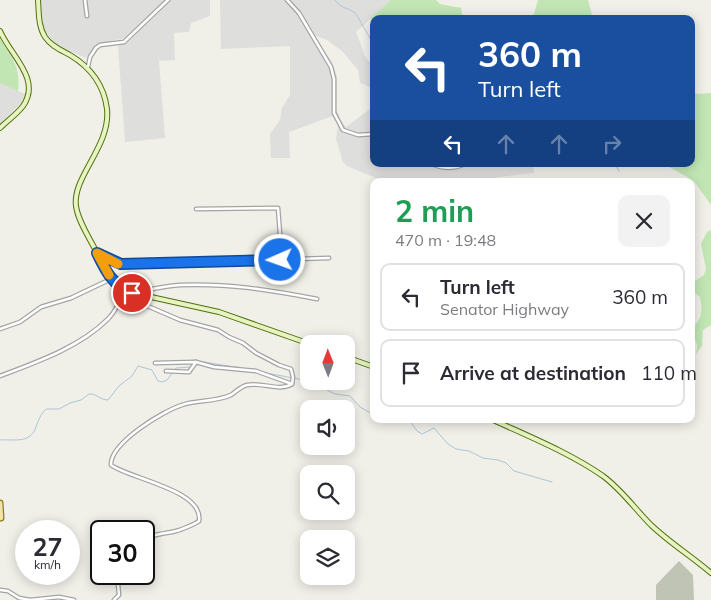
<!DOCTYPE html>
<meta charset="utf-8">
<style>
:root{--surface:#fff;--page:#f2f2f3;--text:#2b2b33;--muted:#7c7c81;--line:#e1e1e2}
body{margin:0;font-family:Mulish,sans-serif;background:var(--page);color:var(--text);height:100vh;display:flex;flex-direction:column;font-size:19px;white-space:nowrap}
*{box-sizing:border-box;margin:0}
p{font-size:16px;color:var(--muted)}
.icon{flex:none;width:28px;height:28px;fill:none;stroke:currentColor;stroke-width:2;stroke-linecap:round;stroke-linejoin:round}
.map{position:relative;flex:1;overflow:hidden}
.sheet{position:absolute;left:370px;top:178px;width:325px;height:245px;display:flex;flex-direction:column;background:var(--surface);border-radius:10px;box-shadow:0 2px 12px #0003}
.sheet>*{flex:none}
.hud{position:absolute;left:370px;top:15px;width:325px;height:152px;border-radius:10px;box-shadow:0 2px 12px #0003;background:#1a4fa0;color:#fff;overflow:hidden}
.needle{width:32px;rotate:359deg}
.tools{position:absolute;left:300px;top:335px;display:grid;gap:10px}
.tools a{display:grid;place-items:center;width:55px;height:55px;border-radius:10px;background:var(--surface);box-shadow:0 2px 12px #0003;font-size:25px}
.speed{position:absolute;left:15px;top:520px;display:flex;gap:10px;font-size:25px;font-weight:700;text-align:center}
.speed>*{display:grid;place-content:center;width:65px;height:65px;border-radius:50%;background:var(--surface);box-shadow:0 2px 12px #0003;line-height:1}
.speed small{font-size:12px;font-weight:400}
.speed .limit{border:2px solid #111;border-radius:8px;background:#fff;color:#111}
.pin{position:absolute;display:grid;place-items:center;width:42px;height:42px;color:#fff;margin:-21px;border:2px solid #fff;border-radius:50%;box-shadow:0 1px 5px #0007}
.me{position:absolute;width:55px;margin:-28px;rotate:268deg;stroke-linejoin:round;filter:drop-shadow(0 0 4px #0008)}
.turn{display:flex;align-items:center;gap:18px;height:105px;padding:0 25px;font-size:22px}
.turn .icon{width:65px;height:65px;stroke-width:2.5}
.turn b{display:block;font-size:35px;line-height:42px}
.lanes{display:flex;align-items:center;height:48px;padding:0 25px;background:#0003;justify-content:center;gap:25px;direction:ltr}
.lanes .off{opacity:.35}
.round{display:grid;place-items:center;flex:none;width:52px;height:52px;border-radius:10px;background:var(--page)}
.overview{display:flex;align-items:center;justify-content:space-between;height:85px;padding:0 25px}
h1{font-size:30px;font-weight:700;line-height:38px;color:#1e9e55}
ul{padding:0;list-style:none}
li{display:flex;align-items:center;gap:15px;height:68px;margin:0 10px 8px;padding:0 15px;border:2px solid var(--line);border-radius:10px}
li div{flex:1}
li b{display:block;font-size:19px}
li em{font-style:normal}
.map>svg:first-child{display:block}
.residential{fill:#dededd}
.construction{fill:#c0c4b4}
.grass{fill:#c1e5b3}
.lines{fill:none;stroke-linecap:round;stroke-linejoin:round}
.stream{stroke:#adc6d9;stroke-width:1}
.street-casing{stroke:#a4a4a4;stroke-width:5}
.secondary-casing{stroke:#506f10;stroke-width:6}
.primary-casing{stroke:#8e7f0e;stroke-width:7}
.street{stroke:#fff;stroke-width:2.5}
.secondary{stroke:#e7f4c2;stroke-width:4}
.primary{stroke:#f4e3a9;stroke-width:4.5}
.route-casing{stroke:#114b97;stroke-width:12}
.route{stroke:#1a73e8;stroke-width:9}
.slow{stroke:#f59e0b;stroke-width:9}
</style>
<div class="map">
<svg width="711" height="600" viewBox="0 0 711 600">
<rect width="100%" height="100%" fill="#f0efe8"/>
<!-- residential -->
<g class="residential">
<path d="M41 0H166L125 38 98 44 86 58 58 46 50 38 42 26Z"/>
<path d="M171 0H210V16L191 23 189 32 174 33 175 60 159 61 165 138 125 142 118 46 130 40Z"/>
<path d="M220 0H391L356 32 365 56 374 68V87L372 88 360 83 358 70 342 51 327 40 314 35 332 62 337 76V109L340 119 346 127 374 106V164H533L534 173 499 177 485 181H391L376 178 347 166 343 162 336 139 338 125 333 116 289 132 290 158H271L270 134 280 120 282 108 290 95V46L221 49Z"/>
<path d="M0 83 25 94 20 104 0 124Z"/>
</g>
<!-- construction -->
<path class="construction" d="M679 561 693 575 694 600H656V585Z"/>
<!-- grass -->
<g class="grass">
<path d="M391 0H436L440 4 461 8 463 19H374V22L370 19Z"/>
<path d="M538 0H588L593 19H529L534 14Z"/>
<path d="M0 39C12 58 21 67 18 91L0 83Z"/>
<path d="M691 92 698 94 711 93V205L694 181 664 164H691Z"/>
<path d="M711 230V325L703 330 702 346 696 354C699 340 695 344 693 333 692 326 700 321 701 314 702 309 701 303 700 297L691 290 692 283 704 275 706 269 701 244 707 232Z"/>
</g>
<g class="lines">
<!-- stream -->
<g class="stream">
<path d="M335 0C344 11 346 6 355 13 357 15 371 40 374 45"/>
<path d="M586 164 589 166 594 164"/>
<path d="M615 164 619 171"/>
<path d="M195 366 204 362 247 369"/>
<path d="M261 372 309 381"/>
<path d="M309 381 335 394 350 396 360 407 374 415"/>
<path d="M395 419 409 420 417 431 422 434 434 428 448 444 456 449 469 451 483 458 498 460 506 463 514 471 552 482"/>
<path d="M0 440C15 439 30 444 36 427 39 419 40 415 46 409H59L70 403 81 400 89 394C96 393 100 400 108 400L119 386 132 376 138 366 152 370 158 381 162 382 167 380 176 368 191 367"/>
</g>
<defs>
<g id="street">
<path d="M85 0 87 16"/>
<path d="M287 0 299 13 331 67 334 79V113L343 130 358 135 374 134"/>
<path d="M88 67 90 57 96 48 100 45 124 42 168 0"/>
<path d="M432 164C444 169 453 169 465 164"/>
<path d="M196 209 278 208 280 234V260"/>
<path d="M98 254 121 264 329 258"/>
<path d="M134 292C149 290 165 286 180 285 227 283 271 290 317 299"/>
<path d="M122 295 180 320 218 330 229 337 243 343 256 353 279 365 291 369 293 377 292 384C279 392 263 382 247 385 240 387 237 391 231 395 216 402 197 400 182 405 163 411 110 443 111 465 130 479 204 490 199 521 195 524 181 530 176 531 164 534 154 533 144 541"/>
<path d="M0 329 20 322 41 307 71 298 111 279"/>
<path d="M155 363 196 362 214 367 256 371 292 384"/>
<path d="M166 371 189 372 196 362"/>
<path d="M0 376C37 362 80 347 108 319 116 311 121 299 124 289"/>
<path d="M0 590 8 591 19 598 30 600 59 597 74 600"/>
<path d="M114 600 119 595 117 574"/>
</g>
<g id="secondary">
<path d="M38 0C39 12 38 26 45 37 51 46 61 50 70 55 90 67 104 85 107 109 111 146 72 177 76 206 78 221 89 237 96 251 106 271 111 283 133 293L219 312 310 344"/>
<path d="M0 31C10 55 42 79 23 106 17 114 7 121 0 128"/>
<path d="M346 357 374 367"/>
<path d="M491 419C528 436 570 453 603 476 622 490 635 509 651 525 670 543 691 556 711 573"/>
</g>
<path id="primary" d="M0 503 1 518H0"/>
</defs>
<!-- street casing -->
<use href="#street" class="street-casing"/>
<!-- secondary casing -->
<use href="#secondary" class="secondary-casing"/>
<!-- primary casing -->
<use href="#primary" class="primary-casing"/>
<!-- street -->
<use href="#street" class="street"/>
<!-- secondary -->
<use href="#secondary" class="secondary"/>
<!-- primary -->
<use href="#primary" class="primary"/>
</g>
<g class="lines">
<defs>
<path id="route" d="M132 293C112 284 106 272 97 253L121 264 280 260"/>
</defs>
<!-- route casing -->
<use href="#route" class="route-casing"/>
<!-- route -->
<use href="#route" class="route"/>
<!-- slow -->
<path class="slow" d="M109 275 97 253 118 264"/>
</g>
</svg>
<div class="tools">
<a><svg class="needle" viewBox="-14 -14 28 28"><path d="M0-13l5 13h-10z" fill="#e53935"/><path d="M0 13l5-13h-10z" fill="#7c7c81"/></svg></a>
<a><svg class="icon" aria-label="sound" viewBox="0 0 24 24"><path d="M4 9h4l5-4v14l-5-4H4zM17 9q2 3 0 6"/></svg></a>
<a><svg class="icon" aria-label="search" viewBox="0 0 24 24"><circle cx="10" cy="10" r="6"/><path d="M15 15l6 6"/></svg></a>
<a><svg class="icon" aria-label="layers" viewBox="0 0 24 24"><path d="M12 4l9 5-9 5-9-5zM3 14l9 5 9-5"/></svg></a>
</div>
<div class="speed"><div>27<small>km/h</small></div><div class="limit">30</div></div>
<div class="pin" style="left:132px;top:293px;background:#d93025"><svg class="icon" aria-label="arrive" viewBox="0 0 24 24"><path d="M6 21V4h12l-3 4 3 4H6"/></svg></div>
<svg class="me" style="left:280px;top:260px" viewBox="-20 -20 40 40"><circle r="17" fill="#1a73e8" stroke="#fff" stroke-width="3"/><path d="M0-11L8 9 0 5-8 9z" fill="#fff"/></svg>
<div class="hud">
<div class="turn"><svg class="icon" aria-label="left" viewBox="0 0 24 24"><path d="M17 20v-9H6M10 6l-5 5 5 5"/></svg><div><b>360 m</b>Turn left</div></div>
<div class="lanes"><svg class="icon" aria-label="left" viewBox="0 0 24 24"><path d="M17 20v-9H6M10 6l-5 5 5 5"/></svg><svg class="icon off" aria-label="ahead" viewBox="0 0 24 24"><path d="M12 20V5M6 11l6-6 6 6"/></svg><svg class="icon off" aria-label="ahead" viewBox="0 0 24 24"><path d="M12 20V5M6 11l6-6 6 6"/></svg><svg class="icon off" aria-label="right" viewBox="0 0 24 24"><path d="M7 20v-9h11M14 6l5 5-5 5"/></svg></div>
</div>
<section class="sheet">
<div class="overview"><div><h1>2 min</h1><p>470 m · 19:48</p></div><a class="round"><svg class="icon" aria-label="close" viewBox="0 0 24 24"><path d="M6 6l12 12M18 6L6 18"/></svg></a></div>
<ul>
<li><svg class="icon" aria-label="left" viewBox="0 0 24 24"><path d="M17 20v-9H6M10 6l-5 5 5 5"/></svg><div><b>Turn left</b><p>Senator Highway</p></div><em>360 m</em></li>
<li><svg class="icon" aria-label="arrive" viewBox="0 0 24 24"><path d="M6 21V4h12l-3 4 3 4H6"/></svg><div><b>Arrive at destination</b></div><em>110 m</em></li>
</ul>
</section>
</div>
